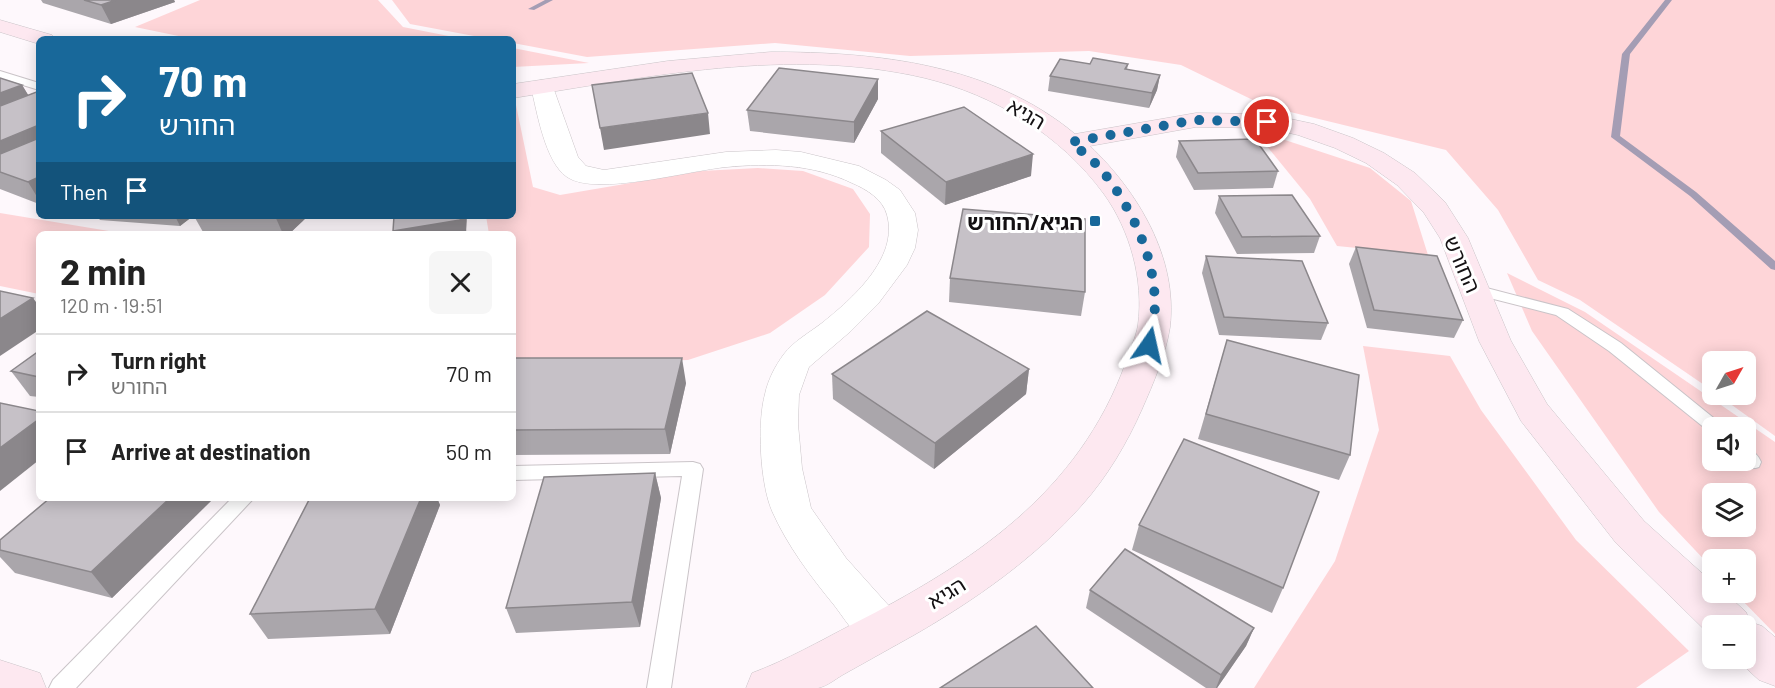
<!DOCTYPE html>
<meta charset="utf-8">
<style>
:root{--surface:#fff;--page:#f6f6f6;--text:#222;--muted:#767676;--line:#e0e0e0}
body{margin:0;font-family:Barlow,"Noto Sans Hebrew",sans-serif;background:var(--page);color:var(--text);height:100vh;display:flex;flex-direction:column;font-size:22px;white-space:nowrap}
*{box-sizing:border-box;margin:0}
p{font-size:20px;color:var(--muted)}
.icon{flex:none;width:33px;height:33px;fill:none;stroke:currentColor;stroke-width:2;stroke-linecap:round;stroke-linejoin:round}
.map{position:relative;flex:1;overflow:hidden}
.panel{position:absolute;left:36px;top:231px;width:480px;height:270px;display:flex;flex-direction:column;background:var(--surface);border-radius:9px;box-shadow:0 3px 15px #0003}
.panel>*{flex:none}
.top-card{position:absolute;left:36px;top:36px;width:480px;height:183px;border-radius:9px;box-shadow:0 3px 15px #0003;background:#18689a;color:#fff;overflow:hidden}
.needle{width:39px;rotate:51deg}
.tools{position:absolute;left:1702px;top:351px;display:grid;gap:12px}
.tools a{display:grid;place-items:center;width:54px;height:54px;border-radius:9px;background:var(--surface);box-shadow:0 3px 15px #0003;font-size:30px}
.pin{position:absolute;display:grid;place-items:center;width:51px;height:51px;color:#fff;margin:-26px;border:3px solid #fff;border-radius:50%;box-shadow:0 2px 6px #0007}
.me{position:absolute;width:66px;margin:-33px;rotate:11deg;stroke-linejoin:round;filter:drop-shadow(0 0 4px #0008)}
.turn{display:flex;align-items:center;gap:21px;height:126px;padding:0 24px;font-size:27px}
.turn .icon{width:78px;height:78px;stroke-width:2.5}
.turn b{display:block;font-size:42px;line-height:51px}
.then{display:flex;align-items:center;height:57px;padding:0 24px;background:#0003;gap:12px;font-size:22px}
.round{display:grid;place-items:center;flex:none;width:63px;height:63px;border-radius:9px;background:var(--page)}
.headline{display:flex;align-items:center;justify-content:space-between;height:102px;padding:0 24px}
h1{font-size:36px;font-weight:700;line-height:45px}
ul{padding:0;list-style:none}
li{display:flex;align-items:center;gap:18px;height:78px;padding:0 24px;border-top:2px solid var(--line)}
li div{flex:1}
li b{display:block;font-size:22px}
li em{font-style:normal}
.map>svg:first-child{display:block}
.green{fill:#fed5d8;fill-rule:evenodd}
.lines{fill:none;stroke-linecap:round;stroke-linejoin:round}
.stream{fill:#a49db4;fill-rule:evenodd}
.lane-casing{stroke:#cac4c8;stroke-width:2}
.street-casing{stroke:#cac4c8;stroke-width:1}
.secondary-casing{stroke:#cac4c8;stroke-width:1}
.lane{fill:#fff;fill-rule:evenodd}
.street{fill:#fff;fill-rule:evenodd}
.secondary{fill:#fde8f0;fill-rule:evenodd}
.wall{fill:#aaa6ab}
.shaded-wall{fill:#8b878b}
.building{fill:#c6c1c7;stroke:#8b878b;stroke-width:1.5}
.route{stroke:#18689a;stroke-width:10;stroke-dasharray:0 18}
.poi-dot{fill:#18689a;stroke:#fff;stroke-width:2}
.labels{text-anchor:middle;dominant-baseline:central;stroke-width:6;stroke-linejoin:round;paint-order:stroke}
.street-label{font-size:21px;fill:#131012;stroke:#fff}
.poi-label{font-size:21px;font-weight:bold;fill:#131012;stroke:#fff;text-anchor:end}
</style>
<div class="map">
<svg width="1775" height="688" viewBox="0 0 1775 688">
<rect width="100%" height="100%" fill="#fef8fc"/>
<!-- green -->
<g class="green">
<path d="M200 0H378L403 27 464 39H193L135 27Z"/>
<path d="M392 0H1775V436L1718 395 1746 394V362H1713V391L1580 300 1538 280 1498 210 1446 150 1278 109 1259 103 1181 65 1089 51 910 56 775 43 587 57 513 43V39H490L410 24Z"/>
<path d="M513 48 589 63 513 67Z"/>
<path d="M513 105H516L533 187 560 195 701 171 758 168 803 171 853 189 870 214 869 247 825 295 770 333 688 360 513 365V234H489L486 216H513Z"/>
<path d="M1261 139 1285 140 1370 168 1411 201 1428 255 1337 246 1310 199Z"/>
<path d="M0 213 127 234H39V294L0 286Z"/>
<path d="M1507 273 1585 312 1775 442V634L1735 593 1746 592V560H1713V569L1659 512 1532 331ZM1713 428H1746V460H1713ZM1713 494H1746V526H1713Z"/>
<path d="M1363 346 1450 356 1481 410 1576 540 1689 651 1636 688H1254L1335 561 1379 430Z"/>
</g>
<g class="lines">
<!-- stream -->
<g class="stream">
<path d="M545 0H553L534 10 528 9Z"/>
<path d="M1665 0H1672L1630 54 1620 136 1696 192 1775 261V270L1771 269 1690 196 1611 137 1622 54Z"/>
</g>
<defs>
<g id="lane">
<path d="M0 71 39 83V90L0 78Z"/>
<path d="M1475 285 1568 309 1621 343 1726 428H1713V433H1711L1609 351 1556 315 1470 293 1467 290Z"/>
<path d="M1746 449C1754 451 1758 455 1761 462L1759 467C1750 470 1746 467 1739 461L1746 460Z"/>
<path d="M693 462 700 464 703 469 671 688H647L682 476 513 480V466Z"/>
<path d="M232 498H254L76 688H49L53 680Z"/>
</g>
<path id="street" d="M542 80 550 82 553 87 578 157 586 166 604 170 726 152 776 150 801 152 859 166 886 180 900 190 915 213 918 230 915 248 907 265 878 304 851 331 809 367 799 395 798 424 802 468 811 508 846 558 898 616 904 630 898 644C894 645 888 648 884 649 864 652 845 619 834 605 811 577 787 545 772 511 760 483 757 423 765 394 768 380 775 366 784 354 794 341 809 333 822 323 852 299 899 258 887 215 883 199 866 189 852 183 813 164 769 163 727 167 690 170 596 197 567 177 545 162 537 112 531 87L534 82Z"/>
<g id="secondary">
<path d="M0 20 52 35 55 39H39V44L0 32Z"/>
<path d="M771 52C877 52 991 64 1075 134L1196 113 1267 114 1314 124 1353 138 1384 153 1415 173 1445 202 1468 238 1511 341 1547 404 1644 521 1713 583V592H1724L1746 612 1750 622 1762 626 1775 637V686L1759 680 1735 658H1746V626H1713V638L1616 543 1521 421 1479 341 1440 238 1424 213 1397 185 1366 163 1335 148 1298 135 1267 128 1196 127 1090 146C1138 192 1178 258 1170 327 1166 354 1153 384 1142 409 1127 443 1107 477 1082 505 1035 558 975 600 914 635 891 648 869 660 846 673 838 677 828 686 818 688 802 688 764 688 746 688L752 673C787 660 820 641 853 624 972 563 1079 493 1126 362 1130 350 1136 337 1138 325 1144 280 1130 230 1104 194 1061 135 995 95 925 78 789 46 648 77 513 98V84L668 61Z"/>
<path d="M0 660 40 673 46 688H0Z"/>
</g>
</defs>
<!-- lane casing -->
<use href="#lane" class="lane-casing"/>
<!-- street casing -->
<use href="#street" class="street-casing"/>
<!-- secondary casing -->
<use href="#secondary" class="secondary-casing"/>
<!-- lane -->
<use href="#lane" class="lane"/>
<!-- street -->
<use href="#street" class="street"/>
<!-- secondary -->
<use href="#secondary" class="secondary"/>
</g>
<!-- wall -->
<g class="wall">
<path d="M41 0H174L175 2 111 24 43 3Z"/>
<path d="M1090 64H1128L1127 70 1160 75 1157 90 1149 108 1048 91 1050 76Z"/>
<path d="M0 78 22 85 28 95 39 91V204L0 189Z"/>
<path d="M878 99 854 143 750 131 747 110Z"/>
<path d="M881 131 1031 176 945 205 881 153Z"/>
<path d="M1179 141 1278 171 1273 188 1194 190 1176 157Z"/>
<path d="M1219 196 1320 236 1314 253 1237 254 1215 213Z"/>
<path d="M97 216H193L180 226 100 220Z"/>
<path d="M194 216H308L289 234H232L203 232Z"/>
<path d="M1356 247 1463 320 1454 338 1367 328 1349 264Z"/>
<path d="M1206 256 1328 323 1321 340 1219 335 1202 273Z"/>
<path d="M950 278 1085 292 1081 316 949 302Z"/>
<path d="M1227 340 1350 455 1339 480 1198 439Z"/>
<path d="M39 351V397L30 396 11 371Z"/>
<path d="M513 358 686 383 670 454 513 455Z"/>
<path d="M1029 369 1026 394 934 469 833 399 832 374Z"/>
<path d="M655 473 661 498 640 627 516 633 506 608Z"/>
<path d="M50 498H214L112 598 15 573 0 557V540Z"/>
<path d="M310 498H437L440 505 390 634 268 639 250 614Z"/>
<path d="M1139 525 1283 588 1272 613 1132 550Z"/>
<path d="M1090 590 1254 628 1246 646 1217 688H1206L1086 608Z"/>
</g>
<!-- shaded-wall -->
<g class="shaded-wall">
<path d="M116 0H174L175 2 111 24 101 5Z"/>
<path d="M1160 75 1157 90 1149 108 1152 93Z"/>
<path d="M878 79V99L854 143V122Z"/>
<path d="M22 85 35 106 0 120V93Z"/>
<path d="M708 113 710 134 604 150 600 128Z"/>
<path d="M39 125V152L0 169V141Z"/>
<path d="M1033 154 1031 176 945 205 946 182Z"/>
<path d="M39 177V200L28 182Z"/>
<path d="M175 216H193L180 226Z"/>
<path d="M275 216H308L289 234H283Z"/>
<path d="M461 216H467L466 234H394L393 231Z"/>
<path d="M33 298 39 306V330L0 356V319Z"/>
<path d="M682 358 686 383 670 454 665 429Z"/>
<path d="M1029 369 1026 394 934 469 935 443Z"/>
<path d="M39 419V460L0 491V448Z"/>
<path d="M655 473 661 498 640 627 632 602Z"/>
<path d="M170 498H214L112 598 91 572Z"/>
<path d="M421 498H437L440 505 390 634 375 609Z"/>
<path d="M1254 628 1246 646 1217 688H1216L1221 675Z"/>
</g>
<!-- building -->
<g class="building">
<path d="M84 0H116L101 5Z"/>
<path d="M1093 58 1128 64 1125 69 1160 75 1152 93 1050 76 1060 59 1090 64Z"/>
<path d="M779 68 878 79 854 122 747 110Z"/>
<path d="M692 73 708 113 600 128 592 85Z"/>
<path d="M0 78 22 85 0 93Z"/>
<path d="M39 91V125L0 141V106Z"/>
<path d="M964 107 1033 154 946 182 881 131Z"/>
<path d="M39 138V177L28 182 0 172V154Z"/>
<path d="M1255 139 1278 171 1198 173 1179 141Z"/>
<path d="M1292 195 1320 236 1242 237 1219 196Z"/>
<path d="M963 209 1085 219V292L950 278Z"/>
<path d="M394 216H461L460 220 393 231Z"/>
<path d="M1356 247 1437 256 1463 320 1374 310Z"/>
<path d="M1206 256 1302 261 1328 323 1224 317Z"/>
<path d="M0 291 33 298 0 319Z"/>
<path d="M927 311 1029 369 935 443 832 374Z"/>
<path d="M1227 340 1359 375 1350 455 1206 414Z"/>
<path d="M39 351V377L11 371Z"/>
<path d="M513 358H682L665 429 513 430Z"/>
<path d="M0 403 39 411V419L0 448Z"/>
<path d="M1184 439 1319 492 1283 588 1139 525Z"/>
<path d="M655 473 632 602 506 608 544 477Z"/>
<path d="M50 498H170L91 572 0 550V540Z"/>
<path d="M310 498H421L375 609 250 614Z"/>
<path d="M1125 549 1254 628 1221 675 1090 590Z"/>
<path d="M1036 626 1093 688H940Z"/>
</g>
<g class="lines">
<!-- route -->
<path class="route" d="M1149 345C1167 285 1141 221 1104 173 1095 161 1082 152 1071 142L1196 120 1267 122"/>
</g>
<!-- markers -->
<rect class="poi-dot" x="1089" y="215" width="12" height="12" rx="3"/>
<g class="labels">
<!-- street labels -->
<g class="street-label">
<text transform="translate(1027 113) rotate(30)">הגיא</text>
<text transform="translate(1463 264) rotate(66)">החורש</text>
<text transform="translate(946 592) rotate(-32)">הגיא</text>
</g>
<!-- poi labels -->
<g class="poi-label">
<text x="1083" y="221">הגיא/החורש</text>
</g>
</g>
</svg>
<div class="tools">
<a><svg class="needle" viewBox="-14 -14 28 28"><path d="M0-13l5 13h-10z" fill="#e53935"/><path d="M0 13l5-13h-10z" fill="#767676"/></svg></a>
<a><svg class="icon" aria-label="sound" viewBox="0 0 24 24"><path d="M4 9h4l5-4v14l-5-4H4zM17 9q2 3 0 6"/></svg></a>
<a><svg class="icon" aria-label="layers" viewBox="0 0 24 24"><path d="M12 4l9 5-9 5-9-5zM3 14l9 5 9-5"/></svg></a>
<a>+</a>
<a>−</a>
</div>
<div class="pin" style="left:1267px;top:122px;background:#d93025"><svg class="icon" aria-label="arrive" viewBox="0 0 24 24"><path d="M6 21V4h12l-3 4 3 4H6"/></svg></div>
<svg class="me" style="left:1149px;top:345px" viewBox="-20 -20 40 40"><path d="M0-17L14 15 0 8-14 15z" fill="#18689a" stroke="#fff" stroke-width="4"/></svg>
<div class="top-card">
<div class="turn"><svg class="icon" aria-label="right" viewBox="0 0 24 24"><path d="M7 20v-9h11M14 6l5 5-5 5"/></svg><div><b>70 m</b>החורש</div></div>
<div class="then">Then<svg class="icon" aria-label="arrive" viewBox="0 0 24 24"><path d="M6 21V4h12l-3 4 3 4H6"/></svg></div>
</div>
<section class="panel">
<div class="headline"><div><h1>2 min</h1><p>120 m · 19:51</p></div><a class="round"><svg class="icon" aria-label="close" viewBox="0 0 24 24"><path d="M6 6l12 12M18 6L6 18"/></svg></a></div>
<ul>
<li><svg class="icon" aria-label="right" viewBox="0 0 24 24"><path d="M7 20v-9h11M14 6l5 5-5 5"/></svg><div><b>Turn right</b><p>החורש</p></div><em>70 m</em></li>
<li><svg class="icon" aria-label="arrive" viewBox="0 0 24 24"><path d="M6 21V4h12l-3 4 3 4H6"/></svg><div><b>Arrive at destination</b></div><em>50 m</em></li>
</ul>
</section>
</div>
